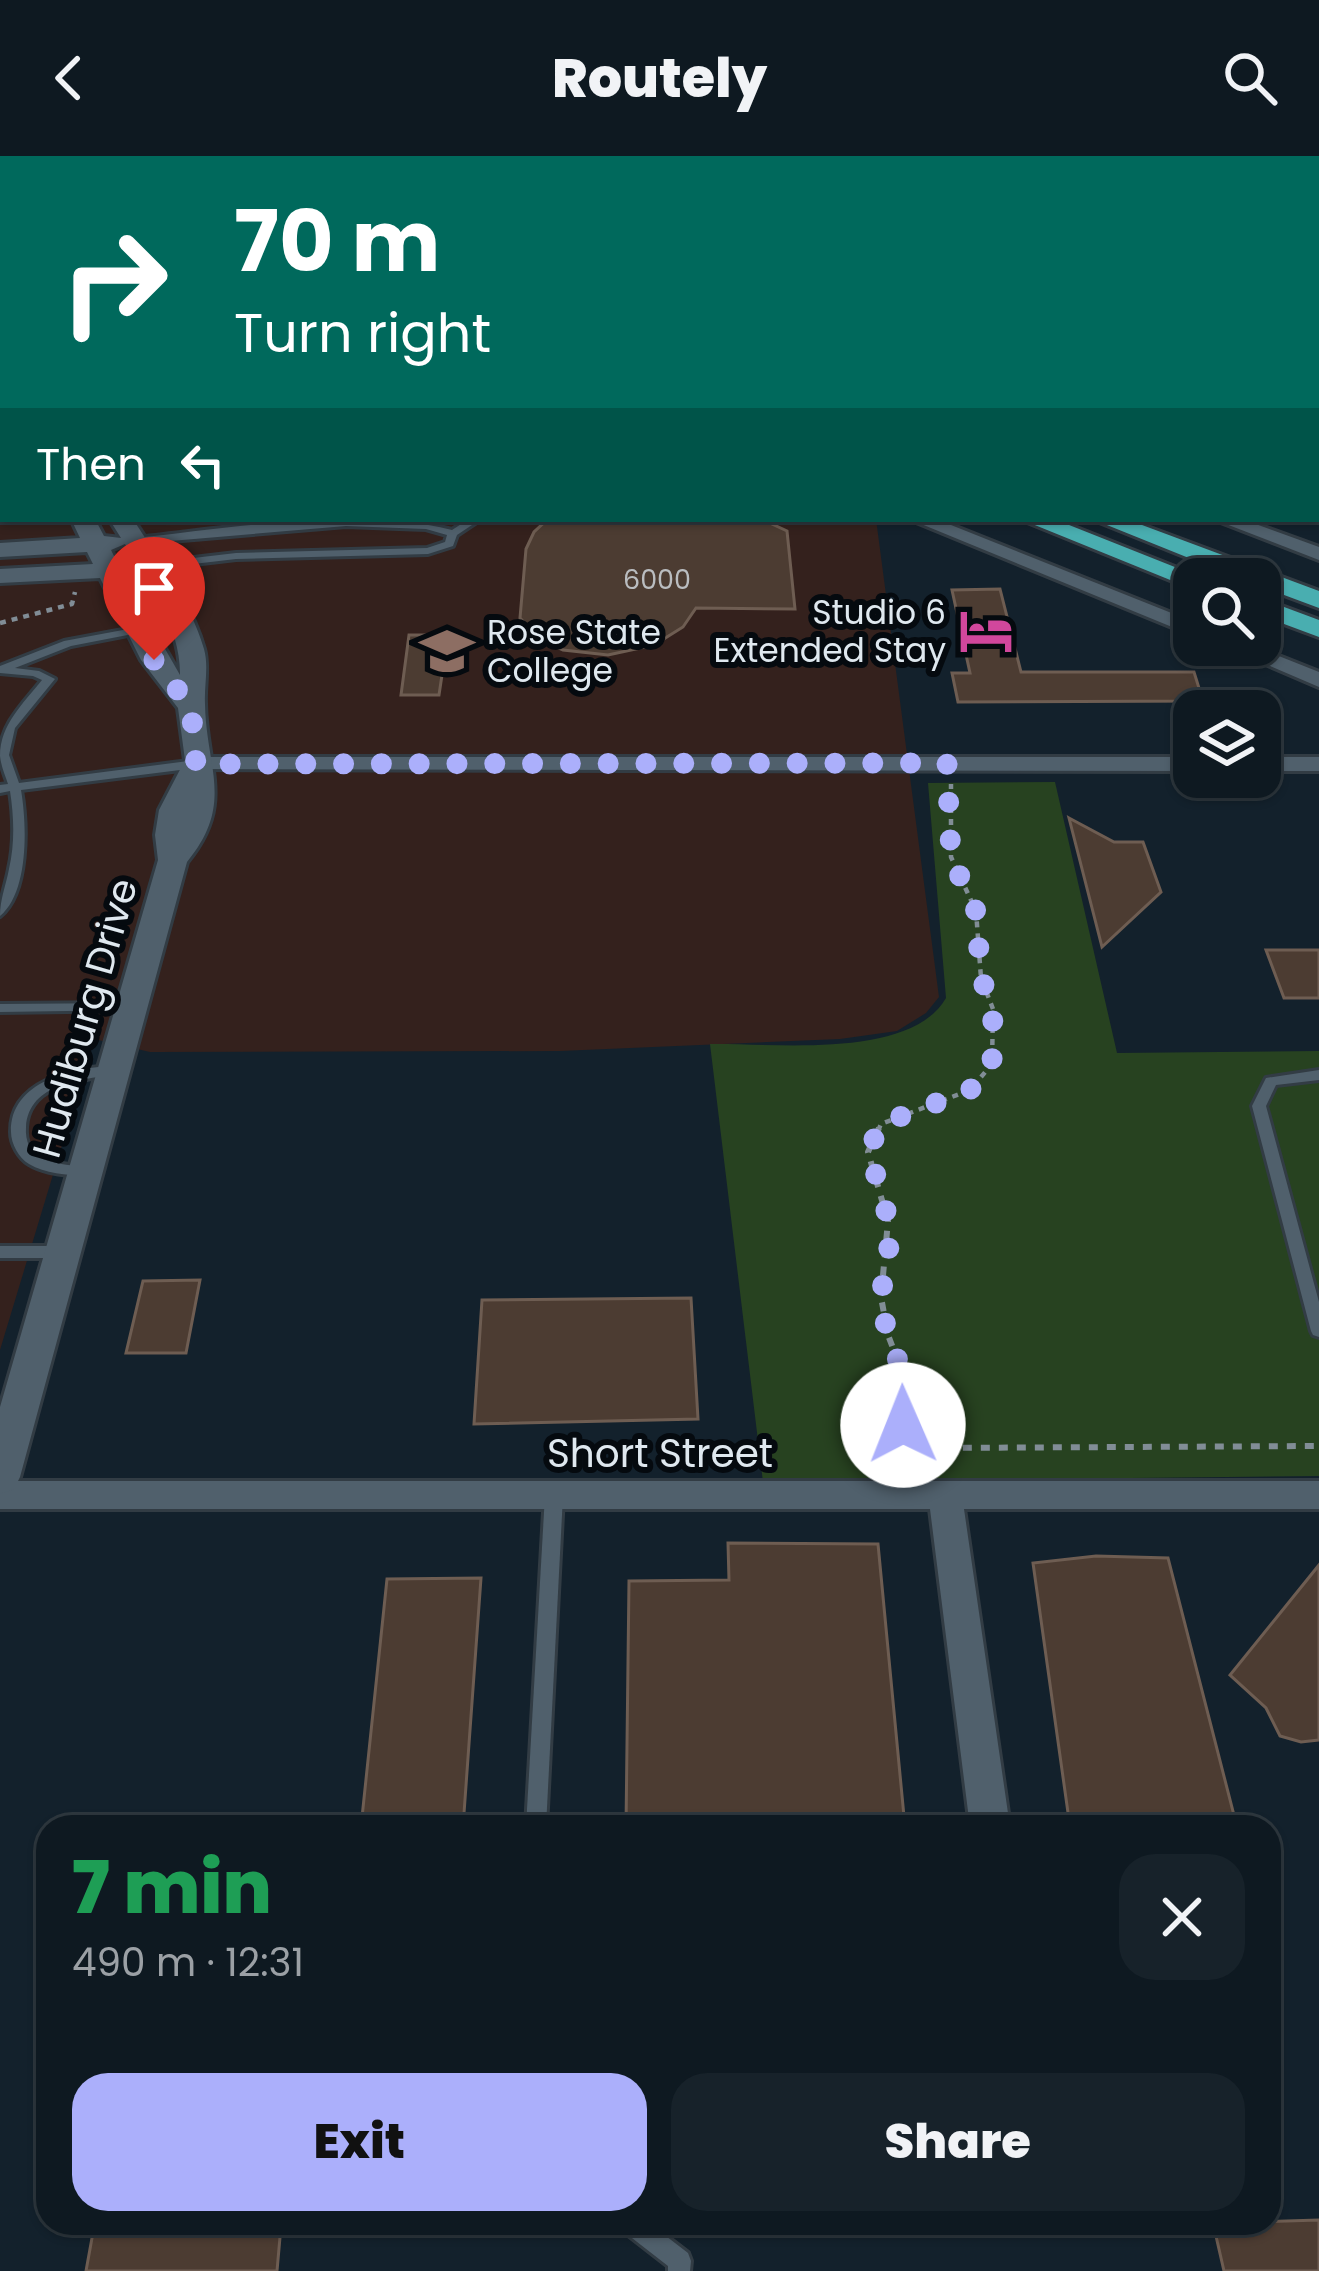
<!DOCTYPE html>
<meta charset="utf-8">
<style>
:root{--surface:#0e1921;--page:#17222a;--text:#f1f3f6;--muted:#9ba0a5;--line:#2e383f;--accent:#abaffb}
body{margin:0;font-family:Poppins,sans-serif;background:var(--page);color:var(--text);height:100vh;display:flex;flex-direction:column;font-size:45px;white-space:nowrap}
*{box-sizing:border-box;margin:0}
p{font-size:39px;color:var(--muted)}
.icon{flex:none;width:66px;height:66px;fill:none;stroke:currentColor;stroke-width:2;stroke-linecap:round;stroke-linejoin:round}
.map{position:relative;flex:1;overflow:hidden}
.details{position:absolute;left:36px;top:1659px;width:1245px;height:420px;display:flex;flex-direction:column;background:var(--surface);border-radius:36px;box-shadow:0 3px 9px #0004,0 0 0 3px var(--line)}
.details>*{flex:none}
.top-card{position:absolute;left:0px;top:0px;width:1320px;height:366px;box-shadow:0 3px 9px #0004,0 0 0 3px var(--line);background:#00695c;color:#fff;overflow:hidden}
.fabs{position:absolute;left:1173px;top:402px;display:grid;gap:24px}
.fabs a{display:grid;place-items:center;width:108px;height:108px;border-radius:24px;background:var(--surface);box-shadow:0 3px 9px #0004,0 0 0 3px var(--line);font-size:60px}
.pin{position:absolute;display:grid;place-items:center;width:102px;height:102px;color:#fff;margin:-123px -51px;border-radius:50% 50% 50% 0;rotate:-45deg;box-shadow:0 0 12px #0007}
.pin .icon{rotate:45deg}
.me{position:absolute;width:132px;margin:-66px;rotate:359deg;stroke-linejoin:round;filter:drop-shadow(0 0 9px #0008)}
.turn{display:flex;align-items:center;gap:42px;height:252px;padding:0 36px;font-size:54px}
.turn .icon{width:156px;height:156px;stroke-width:2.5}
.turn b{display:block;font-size:84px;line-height:102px}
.then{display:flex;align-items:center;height:114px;padding:0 36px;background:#0003;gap:24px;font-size:45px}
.round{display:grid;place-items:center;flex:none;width:126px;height:126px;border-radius:36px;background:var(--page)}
.overview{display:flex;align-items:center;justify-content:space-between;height:204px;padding:0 36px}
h1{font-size:72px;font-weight:800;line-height:90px;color:#1e9e55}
.primary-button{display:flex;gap:24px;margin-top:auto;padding:24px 36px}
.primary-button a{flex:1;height:138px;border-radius:36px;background:var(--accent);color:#111;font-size:48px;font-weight:800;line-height:138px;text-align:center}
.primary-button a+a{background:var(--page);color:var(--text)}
header{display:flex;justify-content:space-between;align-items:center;height:156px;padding:0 36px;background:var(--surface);font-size:54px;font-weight:800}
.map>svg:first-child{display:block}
.education{fill:#34211d}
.green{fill:#274220}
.building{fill:#4c3c32;stroke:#6e5d52;stroke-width:3}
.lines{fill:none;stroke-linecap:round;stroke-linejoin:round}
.lane-casing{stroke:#323c44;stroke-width:6}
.street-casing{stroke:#323c44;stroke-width:6}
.secondary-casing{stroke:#323c44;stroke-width:6}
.highway-casing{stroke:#323c44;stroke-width:6}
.path-far1{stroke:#818d96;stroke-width:4.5;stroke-dasharray:6 6;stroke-linecap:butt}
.path{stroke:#818d96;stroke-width:6;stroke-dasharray:9 9;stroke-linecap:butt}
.lane{fill:#50606c;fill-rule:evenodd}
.street{fill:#50606c;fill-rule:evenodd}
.secondary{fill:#50606c;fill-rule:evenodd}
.highway{fill:#49aeb0;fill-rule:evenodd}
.route{stroke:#abaffb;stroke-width:21;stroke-dasharray:0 37.8}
.labels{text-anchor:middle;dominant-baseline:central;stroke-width:12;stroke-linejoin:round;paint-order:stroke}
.far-number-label{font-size:27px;fill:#babdc0}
.far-poi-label{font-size:33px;fill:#dfe8ef;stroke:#050a0f;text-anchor:end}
.street-label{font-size:39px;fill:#dfe8ef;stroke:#050a0f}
</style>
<header><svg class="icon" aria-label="back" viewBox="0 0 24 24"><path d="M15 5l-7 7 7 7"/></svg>Routely<svg class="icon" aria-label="search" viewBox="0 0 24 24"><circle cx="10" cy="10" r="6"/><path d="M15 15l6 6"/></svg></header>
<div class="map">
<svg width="1319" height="2115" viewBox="0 0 1319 2115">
<rect width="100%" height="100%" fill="#13212c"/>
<!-- education -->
<path class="education" d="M0 17 3 363H876L939 841 926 857 897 875 840 883 560 895 150 896 94 883 0 1194Z"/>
<!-- green -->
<path class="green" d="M1055 626 1117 897 1319 895V1320L763 1326 710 888C775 887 910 904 946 842L928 627Z"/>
<!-- building -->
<g class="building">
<path d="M548 363H761L787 375 795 453 696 452 683 471 654 489 608 499 563 494 539 483 520 462 526 393 534 376Z"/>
<path d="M1000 433 1021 516H1194L1203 545 958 546 952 517H970L952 434Z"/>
<path d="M409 479H448L439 539H401Z"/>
<path d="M1069 662 1114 686H1143L1161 736 1102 791Z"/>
<path d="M1266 794H1319V842H1284Z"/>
<path d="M200 1124 186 1197H126L143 1125Z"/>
<path d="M691 1142 698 1263 474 1268 482 1144Z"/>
<path d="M728 1387 878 1388 905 1671H626L629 1425 729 1424Z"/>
<path d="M1096 1400 1168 1402 1237 1671H1070L1033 1407Z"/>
<path d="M1319 1409V1584L1301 1586 1280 1580 1266 1552 1230 1519Z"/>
<path d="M481 1422 463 1671H361L387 1423Z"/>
<path d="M1319 2064V2115H1224L1213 2067Z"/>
<path d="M281 2070 277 2115H86L94 2071Z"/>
</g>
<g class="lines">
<defs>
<g id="lane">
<path d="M511 0H522L517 3H506Z"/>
<path d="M469 363H481L457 379 453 390 428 398 236 403 151 413 146 410 151 407 236 397 427 392 445 386 447 379 426 373 346 370 135 388 130 385 135 382C231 372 359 350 452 374Z"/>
<path d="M139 471 144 474 143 476 71 490 15 512 39 515 55 523 15 572 9 599 19 627 196 604 202 608 196 612 21 634C27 669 29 736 0 760 0 743 6 729 9 713 15 687 14 661 10 635L0 637V629L8 628C5 619 1 610 0 600 0 568 24 547 42 524L33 520 0 517V510L64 485Z"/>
<path d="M130 847 137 851 135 854 0 856V848Z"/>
<path d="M112 910 117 912 119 915 117 918C83 924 29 926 26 971 25 985 30 997 43 1003 57 1009 75 1009 90 1012L92 1016 90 1020 85 1021C67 1018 45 1018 29 1008 19 1002 11 988 11 976 10 925 73 912 112 910Z"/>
<path d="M1319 914V924L1276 929 1266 950 1319 1146V1181L1313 1179 1311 1175 1252 950 1266 922Z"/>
<path d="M0 1090H62L67 1092 70 1096 67 1100 62 1102H0Z"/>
<path d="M554 1332 560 1334 563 1339 546 1671H526L545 1339 548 1334Z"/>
<path d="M620 2067H649L688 2097 691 2105 690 2115H668V2110L623 2075Z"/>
</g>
<g id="street">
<path d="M212 0H234L236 3H214Z"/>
<path d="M909 363H936L1194 466V480Z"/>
<path d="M1213 363H1242L1319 391V404Z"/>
<path d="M1221 489H1251L1319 516V531Z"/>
<path d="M196 601H1194V615L188 613V603Z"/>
<rect x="1260" y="601" width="59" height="14"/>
<path d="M0 1325H1319V1353H964L1010 1671H970L930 1353H0Z"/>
</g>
<g id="secondary">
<path d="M0 0H16L18 3H3V7Z"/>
<path d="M71 363H95L104 380 121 382 109 363H133C159 404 190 445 204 493 209 511 204 529 205 548 206 612 235 648 187 706L20 1321 14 1333 0 1338V1251L158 704 155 679 159 654 185 604 178 552 141 504 100 422 0 427V413L93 408 87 396 0 401V387L80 382ZM125 388C149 426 181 472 180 519L124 421 140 413 137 408 117 406 111 394Z"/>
</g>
<g id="highway">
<path d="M74 0H98L100 3H76Z"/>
<path d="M126 0H150L152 3H128Z"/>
<path d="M1020 363H1054L1205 423H1194V432L1185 430Z"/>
<path d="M1092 363H1126L1319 435V452L1260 430V423H1241Z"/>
<path d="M1260 442 1319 464V481L1260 459Z"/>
</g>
</defs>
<!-- lane casing -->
<use href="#lane" class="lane-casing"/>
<!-- street casing -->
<use href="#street" class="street-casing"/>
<!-- secondary casing -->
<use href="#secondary" class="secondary-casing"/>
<!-- highway casing -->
<use href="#highway" class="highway-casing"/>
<!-- path-far1 -->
<g class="path-far1">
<path d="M0 467 72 448 75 436"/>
<path d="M878 975 881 968 970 934 992 908 993 853 981 822 976 755 951 701V628"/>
</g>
<!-- path -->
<path class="path" d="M879 972 868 996 888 1065 881 1141 888 1179 909 1234 903 1269 910 1283 930 1292 1319 1290"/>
<!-- lane -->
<use href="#lane" class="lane"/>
<!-- street -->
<use href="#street" class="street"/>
<!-- secondary -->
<use href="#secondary" class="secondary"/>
<!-- highway -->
<use href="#highway" class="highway"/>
</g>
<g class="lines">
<!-- route -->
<path class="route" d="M154 504 191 551 196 608 947 607 951 701 976 755 981 821 993 853 992 908 970 934 881 968 868 996C878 1025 890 1056 889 1087 889 1106 881 1124 882 1143 883 1190 918 1222 903 1269"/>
</g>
<!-- icons -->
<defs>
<symbol id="hotel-bare" viewBox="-9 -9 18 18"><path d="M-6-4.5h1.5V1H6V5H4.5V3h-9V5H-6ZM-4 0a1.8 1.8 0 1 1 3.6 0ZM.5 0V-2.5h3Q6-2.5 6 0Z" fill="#d1479c" stroke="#050a0f" stroke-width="2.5" paint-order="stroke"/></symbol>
<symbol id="university-bare" viewBox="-9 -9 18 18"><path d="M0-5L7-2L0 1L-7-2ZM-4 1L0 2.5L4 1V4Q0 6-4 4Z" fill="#8d6e63" stroke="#050a0f" stroke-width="2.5" paint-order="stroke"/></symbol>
</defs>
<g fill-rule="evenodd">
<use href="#hotel-bare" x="948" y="437" width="76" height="76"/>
<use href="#university-bare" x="409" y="457" width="76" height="76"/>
</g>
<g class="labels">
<!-- far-number labels -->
<g class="far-number-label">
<text x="657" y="423">6000</text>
</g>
<!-- far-poi labels -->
<g class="far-poi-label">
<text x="946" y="456">Studio 6<tspan x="946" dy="38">Extended Stay</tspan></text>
<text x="487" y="476" text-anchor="start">Rose State<tspan x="487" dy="38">College</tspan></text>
</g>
<!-- street labels -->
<g class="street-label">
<text transform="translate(85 862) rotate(-74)">Hudiburg Drive</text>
<text x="660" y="1297">Short Street</text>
</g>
</g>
</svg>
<div class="fabs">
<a><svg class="icon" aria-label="search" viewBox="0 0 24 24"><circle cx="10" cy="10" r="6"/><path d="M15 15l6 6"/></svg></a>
<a><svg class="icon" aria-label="layers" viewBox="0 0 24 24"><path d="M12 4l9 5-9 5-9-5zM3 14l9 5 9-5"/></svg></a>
</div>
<div class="pin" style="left:154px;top:504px;background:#d93025"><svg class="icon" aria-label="arrive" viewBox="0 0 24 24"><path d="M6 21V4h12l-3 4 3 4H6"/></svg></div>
<svg class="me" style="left:903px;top:1269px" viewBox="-20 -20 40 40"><circle r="19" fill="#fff"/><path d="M0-13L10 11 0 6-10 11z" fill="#abaffb"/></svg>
<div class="top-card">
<div class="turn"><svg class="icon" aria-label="right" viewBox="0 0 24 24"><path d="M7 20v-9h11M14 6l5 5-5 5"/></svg><div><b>70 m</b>Turn right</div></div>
<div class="then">Then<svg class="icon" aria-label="left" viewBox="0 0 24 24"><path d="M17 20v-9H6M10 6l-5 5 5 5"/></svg></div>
</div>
<section class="details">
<div class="overview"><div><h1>7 min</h1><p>490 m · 12:31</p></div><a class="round"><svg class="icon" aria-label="close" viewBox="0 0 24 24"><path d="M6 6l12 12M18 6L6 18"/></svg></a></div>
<div class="primary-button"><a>Exit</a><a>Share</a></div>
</section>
</div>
